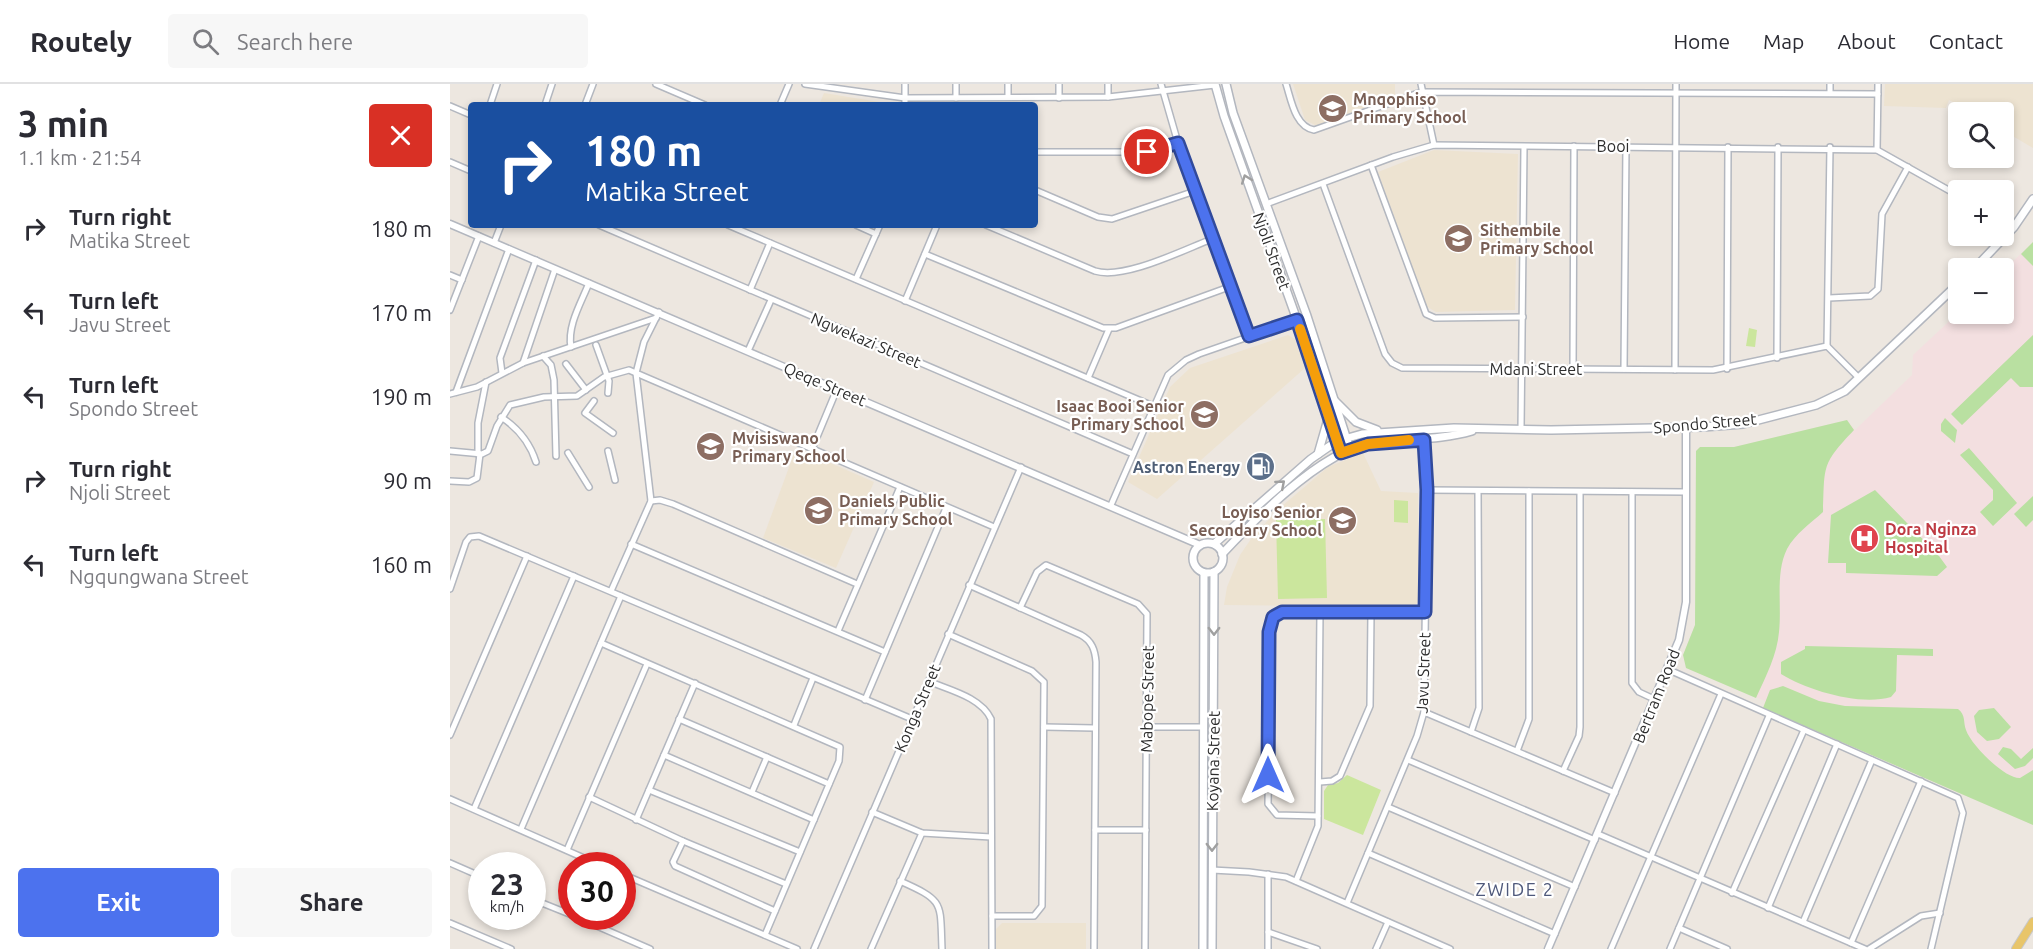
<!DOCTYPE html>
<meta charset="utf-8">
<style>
:root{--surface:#fff;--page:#f7f7f7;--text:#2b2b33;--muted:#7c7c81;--line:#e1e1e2;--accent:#4c72ee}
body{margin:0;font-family:Ubuntu,sans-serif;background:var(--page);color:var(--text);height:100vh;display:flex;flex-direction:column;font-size:22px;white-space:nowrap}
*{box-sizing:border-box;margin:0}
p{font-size:20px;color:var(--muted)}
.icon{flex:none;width:33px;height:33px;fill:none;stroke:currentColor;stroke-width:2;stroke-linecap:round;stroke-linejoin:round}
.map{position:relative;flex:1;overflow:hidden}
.drawer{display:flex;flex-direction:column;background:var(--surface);width:450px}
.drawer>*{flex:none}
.guide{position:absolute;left:18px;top:18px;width:570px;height:126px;border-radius:6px;box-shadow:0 3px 9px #0003;background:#1a4fa0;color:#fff;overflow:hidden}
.buttons{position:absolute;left:1498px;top:18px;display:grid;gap:12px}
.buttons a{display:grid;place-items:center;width:66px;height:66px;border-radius:6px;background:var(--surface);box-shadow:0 3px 9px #0003;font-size:30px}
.speed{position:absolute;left:18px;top:768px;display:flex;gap:12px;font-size:30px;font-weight:700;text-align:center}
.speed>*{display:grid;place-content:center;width:78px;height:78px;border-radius:50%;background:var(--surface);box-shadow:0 3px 9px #0003;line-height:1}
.speed small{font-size:15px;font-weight:400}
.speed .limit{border:9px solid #d22;background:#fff;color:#111}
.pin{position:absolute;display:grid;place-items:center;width:51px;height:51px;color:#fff;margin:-26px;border:3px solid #fff;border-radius:50%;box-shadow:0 2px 6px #0007}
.me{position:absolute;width:66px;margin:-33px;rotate:0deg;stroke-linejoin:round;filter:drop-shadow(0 0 4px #0008)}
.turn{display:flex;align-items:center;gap:21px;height:126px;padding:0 18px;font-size:27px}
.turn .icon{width:78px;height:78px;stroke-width:2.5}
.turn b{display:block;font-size:42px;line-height:51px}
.round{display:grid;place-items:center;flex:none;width:63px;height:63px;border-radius:6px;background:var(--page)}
.head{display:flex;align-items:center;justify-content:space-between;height:102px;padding:0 18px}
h1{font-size:36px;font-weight:600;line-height:45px}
.cta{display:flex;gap:12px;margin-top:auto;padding:12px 18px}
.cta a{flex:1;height:69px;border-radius:6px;background:var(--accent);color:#fff;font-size:24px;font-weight:600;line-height:69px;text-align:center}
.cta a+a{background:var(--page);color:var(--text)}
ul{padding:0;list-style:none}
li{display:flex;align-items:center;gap:18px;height:84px;padding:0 18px}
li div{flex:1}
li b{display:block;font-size:22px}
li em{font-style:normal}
header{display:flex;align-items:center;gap:36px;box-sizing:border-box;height:84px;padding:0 30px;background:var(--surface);border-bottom:2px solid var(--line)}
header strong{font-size:28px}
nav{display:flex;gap:33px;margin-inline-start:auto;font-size:21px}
.search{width:420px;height:54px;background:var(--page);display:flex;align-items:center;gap:15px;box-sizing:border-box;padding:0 21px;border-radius:6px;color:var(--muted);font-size:22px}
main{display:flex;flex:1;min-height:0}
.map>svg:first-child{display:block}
.education{fill:#ede3d1}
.medical{fill:#f3dfe0}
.green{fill:#b9e0a1}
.pitch{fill:#cbe69d}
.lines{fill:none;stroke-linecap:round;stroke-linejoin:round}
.minor-casing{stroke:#b3b7bf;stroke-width:8}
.tertiary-casing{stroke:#b3b7bf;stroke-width:9}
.secondary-casing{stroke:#b3b7bf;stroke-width:10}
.primary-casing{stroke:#c8c8c8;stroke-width:10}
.minor{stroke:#fff;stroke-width:5}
.tertiary{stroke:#fff;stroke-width:6}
.secondary{stroke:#fff;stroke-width:7}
.primary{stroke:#e8c56a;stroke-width:8}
.oneway{stroke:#a0a0a0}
.route-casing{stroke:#314a9b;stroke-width:15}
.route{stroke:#4c72ee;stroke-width:10}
.slow{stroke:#f59e0b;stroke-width:10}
.labels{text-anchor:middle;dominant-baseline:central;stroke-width:4.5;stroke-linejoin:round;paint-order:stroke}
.education-label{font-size:16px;font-weight:bold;fill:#785e54;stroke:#fff;text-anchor:start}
.street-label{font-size:16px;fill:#2d2d2d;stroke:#fff}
.service-label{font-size:16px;font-weight:bold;fill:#4e5e75;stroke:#fff;text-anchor:end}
.health-label{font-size:16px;font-weight:bold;fill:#be3a42;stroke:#fff;text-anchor:start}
.neighbourhood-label{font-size:18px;letter-spacing:1.5px;fill:#4f597b;stroke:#fff}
</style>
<header>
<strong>Routely</strong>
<div class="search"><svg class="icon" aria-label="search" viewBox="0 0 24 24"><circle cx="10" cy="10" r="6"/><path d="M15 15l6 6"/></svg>Search here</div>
<nav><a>Home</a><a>Map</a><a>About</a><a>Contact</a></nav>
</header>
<main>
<section class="drawer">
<div class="head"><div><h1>3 min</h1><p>1.1 km · 21:54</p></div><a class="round" style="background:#d93025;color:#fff"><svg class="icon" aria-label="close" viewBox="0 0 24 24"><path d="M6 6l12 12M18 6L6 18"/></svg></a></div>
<ul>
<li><svg class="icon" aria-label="right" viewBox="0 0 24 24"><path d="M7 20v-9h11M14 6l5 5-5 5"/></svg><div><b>Turn right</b><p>Matika Street</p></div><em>180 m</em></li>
<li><svg class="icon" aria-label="left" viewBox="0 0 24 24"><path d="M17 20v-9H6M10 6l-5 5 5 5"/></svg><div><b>Turn left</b><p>Javu Street</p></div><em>170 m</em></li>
<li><svg class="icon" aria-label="left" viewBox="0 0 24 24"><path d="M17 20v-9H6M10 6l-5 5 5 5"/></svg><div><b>Turn left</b><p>Spondo Street</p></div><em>190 m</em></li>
<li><svg class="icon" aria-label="right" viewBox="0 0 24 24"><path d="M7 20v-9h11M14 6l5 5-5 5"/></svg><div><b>Turn right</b><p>Njoli Street</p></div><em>90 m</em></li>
<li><svg class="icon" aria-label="left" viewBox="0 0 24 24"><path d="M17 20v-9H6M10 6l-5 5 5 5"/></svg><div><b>Turn left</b><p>Ngqungwana Street</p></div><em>160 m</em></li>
</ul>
<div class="cta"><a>Exit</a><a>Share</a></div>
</section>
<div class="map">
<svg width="1583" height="865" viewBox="0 0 1583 865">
<rect width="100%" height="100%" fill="#ede7e0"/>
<!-- education -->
<g class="education">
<path d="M843 0H945V12L867 42 855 36Z"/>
<path d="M1435 0H1583V64L1554 47V28H1521L1499 16 1496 24 1434 22Z"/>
<path d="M374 9 448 21H369Z"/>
<path d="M984 66 1068 70 1065 226 986 228 976 222 928 88Z"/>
<path d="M838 251 845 255 855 284 707 415 678 398 720 303 740 284Z"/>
<path d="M346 364 424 398 386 484 313 454Z"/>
<path d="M913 369 931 407 968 409 969 517 962 523 774 521 777 503 790 471 803 452 832 422 878 383Z"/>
<path d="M552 839H636V865H546V845Z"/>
</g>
<!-- medical -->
<path class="medical" d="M1583 158V741L1313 624 1315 617 1236 584 1233 571 1245 541 1246 367 1250 363H1284L1397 336 1405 346 1462 291 1463 271 1509 228 1554 230V186Z"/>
<!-- green -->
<g class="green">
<path d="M1583 158V182L1571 170Z"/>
<path d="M1583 251V303H1570L1561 294 1512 341 1501 330Z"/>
<path d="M1495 334 1507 346 1505 359 1491 347V340Z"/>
<path d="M1397 336 1404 346C1371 381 1375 381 1373 428 1361 439 1345 450 1337 465 1325 489 1332 521 1329 548 1327 571 1316 592 1306 614L1236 584 1233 571 1245 541 1246 367 1250 363H1284Z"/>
<path d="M1519 364 1567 419 1543 442 1530 428 1543 416V406L1510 371Z"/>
<path d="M1425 406 1489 472 1497 483 1487 492 1396 489V479H1378L1381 431Z"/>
<path d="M1583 412V436L1576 443 1564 430Z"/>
<path d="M1355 562 1483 565V572L1447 571 1446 607 1441 613C1410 622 1359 607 1331 590V578L1355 565Z"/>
<path d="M1333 602 1369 617 1395 622 1508 625C1516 631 1513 638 1516 646 1521 661 1555 695 1570 694L1583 686V741L1313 624 1320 606Z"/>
<path d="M1544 624 1561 643 1549 655 1537 657 1527 648 1524 632 1529 626Z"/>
<path d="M1553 663 1561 665 1571 675 1583 664V674L1575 682 1565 685 1548 670Z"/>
</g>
<!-- pitch -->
<g class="pitch">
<path d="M1299 244 1307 246 1305 263 1296 262Z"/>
<path d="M944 416 958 417V439L944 438Z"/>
<path d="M875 435 877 514 828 515 826 436Z"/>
<path d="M897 691 931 706 913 751 874 735V707L878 701 888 699Z"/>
</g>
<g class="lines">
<defs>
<g id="minor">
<path d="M206 0 255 21"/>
<path d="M355 0 455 14 658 13 765 1"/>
<path d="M711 0 728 59 799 252"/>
<path d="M836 0C841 15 845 43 864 46L971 8 1428 10"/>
<path d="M971 0 984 61"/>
<path d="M1380 0V9"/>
<path d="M558 13V0"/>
<path d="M658 13V0"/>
<path d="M506 14V0"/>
<path d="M609 14V0"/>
<path d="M40 21 47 0"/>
<path d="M95 21 102 0"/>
<path d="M135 21 143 0"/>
<path d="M330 21 339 0"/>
<path d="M455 21V0"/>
<path d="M0 22 21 31"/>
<path d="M1427 66 1428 0"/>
<path d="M585 68H697L728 59"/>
<path d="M0 78 21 87"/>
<path d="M921 81 976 230 985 234 1073 233"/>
<path d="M873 100 935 270 942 279 952 284 1263 286 1377 262 1409 294"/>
<path d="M585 106 648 133 662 135 745 107"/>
<path d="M816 120 943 73 984 61 1427 66 1509 112"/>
<path d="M1554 137 1564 143"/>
<path d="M149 141 683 370"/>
<path d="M278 141 703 322"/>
<path d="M406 141 426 150"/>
<path d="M536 141 645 187C674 196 733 166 762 155"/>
<path d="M44 159 51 141"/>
<path d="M475 170 653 244H666L779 203"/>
<path d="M0 191 12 196"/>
<path d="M406 195 430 141"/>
<path d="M300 206 320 159"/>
<path d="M1379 214 1420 212 1428 205 1432 130 1458 83"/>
<path d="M455 217 487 141"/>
<path d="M0 226 29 152"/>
<path d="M146 261 159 297 158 309"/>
<path d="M1377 262 1380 63"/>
<path d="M121 263C117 242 131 219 139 199"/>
<path d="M298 267 321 216"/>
<path d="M93 272 101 281 104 296 106 372"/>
<path d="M1327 274 1328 63"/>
<path d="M73 279 105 185"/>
<path d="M116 280 136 306"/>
<path d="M1123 285 1124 62"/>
<path d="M1174 285 1176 62"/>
<path d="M1277 285 1278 63"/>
<path d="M1225 286 1226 0"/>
<path d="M52 289 50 274 86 176"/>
<path d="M638 294 659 245"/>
<path d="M6 308 59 165"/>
<path d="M0 310 27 303 73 279 206 234"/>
<path d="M144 317 135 329 163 349"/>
<path d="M51 333C68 344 80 359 86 378"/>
<path d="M1071 345 1074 63"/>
<path d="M362 365 387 305"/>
<path d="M0 367 32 370 38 367 47 342 60 321 94 313 127 312 154 293 179 286 544 443"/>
<path d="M158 367 165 396"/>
<path d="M118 369 139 403"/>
<path d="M28 370V339L36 298"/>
<path d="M0 397 19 398 27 394 30 370"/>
<path d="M977 406 1236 408"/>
<path d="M1182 408V599L1189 608 1204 615"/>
<path d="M201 417 210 416 223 420 407 500"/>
<path d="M661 421 718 291 736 276 749 270 847 236"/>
<path d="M181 460 435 568"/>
<path d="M519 501 631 551C642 557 645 566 646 578L644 865"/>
<path d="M0 505 16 458 20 453 29 452 462 635"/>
<path d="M161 507 201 417 186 289 194 258 209 228"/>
<path d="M570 524 587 488 596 481 688 520 697 530 695 865"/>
<path d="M388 547 450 403"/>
<path d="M498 550 582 587 594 598 592 822 584 832H542"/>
<path d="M151 559 390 663 389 677 315 851"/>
<path d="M1217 585 1508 714 1513 729 1481 865"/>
<path d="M478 597C499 606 531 613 541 635L542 865"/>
<path d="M415 616 496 424"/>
<path d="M974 628 1165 709"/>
<path d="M229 635 379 700"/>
<path d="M344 641 363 594"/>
<path d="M594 643 644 644"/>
<path d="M696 643H754"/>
<path d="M1021 648 1029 624 1028 408"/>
<path d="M0 651 77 472"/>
<path d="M1067 667 1079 635V407"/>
<path d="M214 671 364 736"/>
<path d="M958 676 1145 756"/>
<path d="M1113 687 1129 652 1130 643V408"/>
<path d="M870 698 882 697 890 692 920 622 921 529"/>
<path d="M199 706 350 768"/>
<path d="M302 708 317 673"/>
<path d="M139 713 233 757 336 800"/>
<path d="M0 715 152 782"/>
<path d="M938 723 1125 803"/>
<path d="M24 725 124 492"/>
<path d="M422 728 472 749 541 753"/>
<path d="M868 732 827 731 818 720 821 536 832 528H975"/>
<path d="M186 736 245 599"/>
<path d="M71 745 171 512"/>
<path d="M645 746H696"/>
<path d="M1148 750 1415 865"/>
<path d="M233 757 223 778 225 782 325 827"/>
<path d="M117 766 197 580"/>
<path d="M918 769 1105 850"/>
<path d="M0 779 32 793"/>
<path d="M762 786 799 788 836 793 1000 865"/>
<path d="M172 790 347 865"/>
<path d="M450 797C495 817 490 818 492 865"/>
<path d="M846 797 868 742 870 528"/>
<path d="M1282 809 1354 646"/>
<path d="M82 815 122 831"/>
<path d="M897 819 967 652 974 628 977 406 974 353"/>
<path d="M1318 824 1387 660"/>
<path d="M124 832 200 865"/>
<path d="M1353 838 1422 676"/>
<path d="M0 839 61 865"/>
<path d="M1229 844 1277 865"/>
<path d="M818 848 867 865"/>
<path d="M1401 859 1471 697"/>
<path d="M364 865 571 383"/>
<path d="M421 865 472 749"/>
<path d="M818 865V790"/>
<path d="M926 865 938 838"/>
<path d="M1161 865 1271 610"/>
<path d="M1220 865 1319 632"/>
<path d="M1419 865 1471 832 1490 829"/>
</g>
<g id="tertiary">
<path d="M0 140 750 461"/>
<path d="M1098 865 1229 556 1236 518V343"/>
</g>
<g id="secondary">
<path d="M765 0 774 32 847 236 891 369"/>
<path d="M776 0 783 29 857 232 900 365"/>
<path d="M1525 184 1564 143 1583 115"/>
<path d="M885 317 906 338 927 346"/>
<path d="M868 370 878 335"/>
<circle cx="758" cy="474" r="15"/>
<path d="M764 460 861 375 887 357 912 350 1004 344 1101 346 1253 343 1293 340 1366 321 1395 307 1509 199"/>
<path d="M772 470C806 434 869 370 917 360 952 354 988 357 1022 347"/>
<path d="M753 865 754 489"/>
<path d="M762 865 764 488"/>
</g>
<path id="primary" d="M1566 865 1583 838"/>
</defs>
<!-- minor casing -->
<use href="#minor" class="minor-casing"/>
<!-- tertiary casing -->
<use href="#tertiary" class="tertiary-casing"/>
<!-- secondary casing -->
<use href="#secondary" class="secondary-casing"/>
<!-- primary casing -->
<use href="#primary" class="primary-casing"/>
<!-- minor -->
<use href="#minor" class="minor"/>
<!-- tertiary -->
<use href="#tertiary" class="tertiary"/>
<!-- secondary -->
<use href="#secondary" class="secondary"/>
<!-- primary -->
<use href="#primary" class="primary"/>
</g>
<!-- one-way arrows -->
<defs><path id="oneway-chevron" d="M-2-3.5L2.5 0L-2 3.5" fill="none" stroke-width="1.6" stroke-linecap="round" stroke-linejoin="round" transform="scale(1.5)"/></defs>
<g class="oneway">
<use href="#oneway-chevron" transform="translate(796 95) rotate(-110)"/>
<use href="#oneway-chevron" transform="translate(831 400) rotate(-41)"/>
<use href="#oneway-chevron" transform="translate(764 547) rotate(90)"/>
<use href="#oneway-chevron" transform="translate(762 763) rotate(90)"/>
</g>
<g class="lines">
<defs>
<path id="route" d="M697 68 728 59 799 252 847 236 891 369 918 360 974 356 977 406 975 528H832L823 533 819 548 818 691"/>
</defs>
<!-- route casing -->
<use href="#route" class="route-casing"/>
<!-- route -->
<use href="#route" class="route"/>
<!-- slow -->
<path class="slow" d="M850 245 891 369 918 360 959 356"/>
</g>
<!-- icons -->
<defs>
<symbol id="school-disc" viewBox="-11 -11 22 22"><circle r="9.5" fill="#8d6e63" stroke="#fff"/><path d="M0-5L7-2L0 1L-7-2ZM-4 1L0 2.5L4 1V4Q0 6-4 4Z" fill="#fff"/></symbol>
<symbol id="fuel-disc" viewBox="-11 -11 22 22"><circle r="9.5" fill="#5c6f8a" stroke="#fff"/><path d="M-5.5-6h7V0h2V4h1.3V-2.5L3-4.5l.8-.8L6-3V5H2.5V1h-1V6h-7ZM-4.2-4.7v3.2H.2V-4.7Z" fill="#fff"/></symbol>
<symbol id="hospital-disc" viewBox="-11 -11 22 22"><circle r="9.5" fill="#e0444e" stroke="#fff"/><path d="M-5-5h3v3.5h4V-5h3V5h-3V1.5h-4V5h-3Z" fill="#fff"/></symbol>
</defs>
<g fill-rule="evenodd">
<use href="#school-disc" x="866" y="8" width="33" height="33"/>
<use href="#school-disc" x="992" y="138" width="33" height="33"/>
<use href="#school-disc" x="738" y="314" width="33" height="33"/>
<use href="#school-disc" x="244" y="346" width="33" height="33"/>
<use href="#fuel-disc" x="794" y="366" width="33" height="33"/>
<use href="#school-disc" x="352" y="410" width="33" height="33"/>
<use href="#school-disc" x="876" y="420" width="33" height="33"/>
<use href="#hospital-disc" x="1398" y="438" width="33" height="33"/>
</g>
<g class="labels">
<!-- education labels -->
<g class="education-label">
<text x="903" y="15">Mnqophiso<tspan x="903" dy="18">Primary School</tspan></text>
<text x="1030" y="146">Sithembile<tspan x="1030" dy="18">Primary School</tspan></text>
<text x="734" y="322" text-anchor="end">Isaac Booi Senior<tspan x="734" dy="18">Primary School</tspan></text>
<text x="282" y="354">Mvisiswano<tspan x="282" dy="18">Primary School</tspan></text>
<text x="389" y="417">Daniels Public<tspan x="389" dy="18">Primary School</tspan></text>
<text x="872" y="428" text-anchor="end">Loyiso Senior<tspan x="872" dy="18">Secondary School</tspan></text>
</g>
<!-- street labels -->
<g class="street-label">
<text x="1163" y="62">Booi</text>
<text transform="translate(822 167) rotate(70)">Njoli Street</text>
<text transform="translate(416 256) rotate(23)">Ngwekazi Street</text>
<text x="1086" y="285">Mdani Street</text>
<text transform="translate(375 300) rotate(23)">Qeqe Street</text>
<text transform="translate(1255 339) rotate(-5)">Spondo Street</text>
<text transform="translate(973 589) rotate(-88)">Javu Street</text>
<text transform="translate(1206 612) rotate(-68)">Bertram Road</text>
<text transform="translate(697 615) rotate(-89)">Mabope Street</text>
<text transform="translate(467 624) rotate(-67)">Konga Street</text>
<text transform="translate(763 677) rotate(-89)">Koyana Street</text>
</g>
<!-- service labels -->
<g class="service-label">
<text x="790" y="383">Astron Energy</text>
</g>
<!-- health labels -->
<g class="health-label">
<text x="1435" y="445">Dora Nginza<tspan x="1435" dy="18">Hospital</tspan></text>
</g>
<!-- neighbourhood labels -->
<g class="neighbourhood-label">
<text x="1065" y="805">ZWIDE 2</text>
</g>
</g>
</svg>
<div class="buttons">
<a><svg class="icon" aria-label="search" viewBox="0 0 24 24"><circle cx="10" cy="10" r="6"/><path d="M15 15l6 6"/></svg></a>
<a>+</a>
<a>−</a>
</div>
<div class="speed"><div>23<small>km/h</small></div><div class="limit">30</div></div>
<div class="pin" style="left:697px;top:68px;background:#d93025"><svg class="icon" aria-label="arrive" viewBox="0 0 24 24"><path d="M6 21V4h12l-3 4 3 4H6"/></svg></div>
<svg class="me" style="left:818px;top:691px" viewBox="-20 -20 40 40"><path d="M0-17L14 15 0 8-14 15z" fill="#4c72ee" stroke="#fff" stroke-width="4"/></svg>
<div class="guide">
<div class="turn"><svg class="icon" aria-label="right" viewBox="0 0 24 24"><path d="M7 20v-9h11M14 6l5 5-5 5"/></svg><div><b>180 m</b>Matika Street</div></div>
</div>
</div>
</main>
